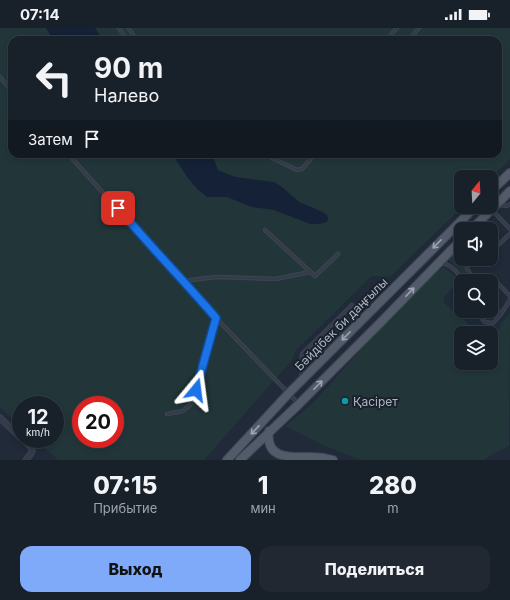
<!DOCTYPE html>
<html lang="ru">
<meta charset="utf-8">
<style>
:root{--surface:#18202a;--page:#212832;--text:#f1f3f6;--muted:#9fa3a8;--line:#363e47;--accent:#7faaf9}
body{margin:0;font-family:Inter,sans-serif;background:var(--page);color:var(--text);height:100vh;display:flex;flex-direction:column;font-size:15px;white-space:nowrap}
*{box-sizing:border-box;margin:0}
p{font-size:13px;color:var(--muted)}
.icon{flex:none;width:22px;height:22px;fill:none;stroke:currentColor;stroke-width:2;stroke-linecap:round;stroke-linejoin:round}
.map{position:relative;height:432px;overflow:hidden}
.sheet{display:flex;flex-direction:column;background:var(--surface);flex:1}
.sheet>*{flex:none}
.guide{position:absolute;left:8px;top:8px;width:494px;height:122px;border-radius:12px;box-shadow:0 2px 6px #0003,0 0 0 1px var(--line);background:#18202a;color:var(--text);overflow:hidden}
.needle{width:26px;rotate:18deg}
.controls{position:absolute;left:454px;top:142px;display:grid;gap:8px}
.controls a{display:grid;place-items:center;width:44px;height:44px;border-radius:8px;background:var(--surface);box-shadow:0 2px 6px #0003,0 0 0 1px var(--line);font-size:20px}
.speed{position:absolute;left:12px;top:368px;display:flex;gap:8px;font-size:20px;font-weight:700;text-align:center}
.speed>*{display:grid;place-content:center;width:52px;height:52px;border-radius:50%;background:var(--surface);box-shadow:0 2px 6px #0003,0 0 0 1px var(--line);line-height:1}
.speed small{font-size:10px;font-weight:400}
.speed .limit{border:6px solid #d22;background:#fff;color:#111}
.pin{position:absolute;display:grid;place-items:center;width:34px;height:34px;color:#fff;margin:-17px;border-radius:8px;box-shadow:0 2px 6px #0006}
.me{position:absolute;width:44px;margin:-22px;rotate:16deg;stroke-linejoin:round;filter:drop-shadow(0 0 3px #0008)}
.turn{display:flex;align-items:center;gap:14px;height:84px;padding:0 20px;font-size:18px}
.turn .icon{width:52px;height:52px;stroke-width:2.5}
.turn b{display:block;font-size:28px;line-height:34px}
.then{display:flex;align-items:center;height:38px;padding:0 20px;background:#0003;gap:8px;font-size:15px}
.eta{display:flex;justify-content:space-evenly;align-items:center;height:68px;text-align:center}
.eta b{font-size:24px;font-weight:800;line-height:28px}
.button{display:flex;gap:8px;margin-top:auto;padding:8px 20px}
.button a{flex:1;height:46px;border-radius:12px;background:var(--accent);color:#111;font-size:16px;font-weight:800;line-height:46px;text-align:center}
.button a+a{background:var(--page);color:var(--text)}
.status{display:flex;justify-content:space-between;align-items:center;height:28px;padding:0 20px;background:var(--surface);direction:ltr}
.status svg{height:11px;fill:currentColor}
.map>svg:first-child{display:block}
.green{fill:#223639;fill-rule:evenodd}
.water{fill:#142136}
.lines{fill:none;stroke-linecap:round;stroke-linejoin:round}
.service-casing{stroke:#3d4552;stroke-width:4.5}
.minor-casing{stroke:#3d4552;stroke-width:7}
.primary-casing{stroke:#3d4552;stroke-width:10}
.service{stroke:#343c49;stroke-width:2.5}
.minor{stroke:#343c49;stroke-width:5}
.primary{stroke:#525b69;stroke-width:8}
.oneway{stroke:#9ca4b3}
.route-casing{stroke:#114b97;stroke-width:10}
.route{stroke:#1a73e8;stroke-width:7}
.culture-dot{fill:#0f9aa8;stroke:#19212d;stroke-width:1.5}
.labels{text-anchor:middle;dominant-baseline:central;stroke-width:4;stroke-linejoin:round;paint-order:stroke}
.street-label{font-size:12px;fill:#aeb6c5;stroke:#19212d}
.poi-label{font-size:12px;fill:#aeb6c5;stroke:#19212d;text-anchor:start}
</style>
<div class="status"><b>07:14</b><svg viewBox="0 0 49 12"><path d="M0 12V9h3v3zM5 12V6h3v6zM10 12V3h3v9zM15 12V0h3v12zM26 1h20v11H26zM47 4h2v5h-2z"/></svg></div>
<div class="map">
<svg width="510" height="432" viewBox="0 0 510 432">
<rect width="100%" height="100%" fill="#202a38"/>
<!-- green -->
<g class="green">
<path d="M0 0H510V131L491 150V149H461L462 179 390 249 372 248 295 323 292 332 204 432H58L35 411H55V377H21V399L0 379ZM12 12H498V126H12ZM81 377H115V411H81Z"/>
<path d="M452 225 466 242V244L463 246 449 232 445 231Z"/>
<path d="M444 239 458 251 456 256 443 270 445 276 473 300 468 305H461V335H491V318L502 295 510 285 509 418 489 428 484 432H361L325 418 285 398 313 375 393 286 417 264 432 246Z"/>
<path d="M375 261 382 262 361 285 357 280Z"/>
<path d="M352 287 356 291 306 341V331Z"/>
</g>
<!-- water -->
<g class="water">
<path d="M46 0H95L103 12H53Z"/>
<path d="M175 126H212L218 142 235 149 274 154 282 159 299 174 323 184 327 187 328 191 327 194 319 196H310L274 182 252 179 227 169H207L197 161 188 150 176 132Z"/>
</g>
<g class="lines">
<defs>
<g id="service">
<path d="M119 0 127 12"/>
<path d="M128 0 137 12"/>
<path d="M386 12 397 0"/>
<path d="M409 12 419 0"/>
<path d="M0 49 12 63"/>
<path d="M68 126 216 290 298 375"/>
<path d="M264 126 297 142 302 141 315 126"/>
<path d="M500 177 507 178 510 176"/>
<path d="M492 182 510 201"/>
<path d="M265 202 315 248 338 226"/>
<path d="M491 216 495 220 510 206"/>
<path d="M456 219 461 230"/>
<path d="M462 231 474 253"/>
<path d="M441 235C450 236 459 244 462 253"/>
<path d="M183 253 216 249 276 251 310 244"/>
<path d="M481 253 487 249 493 250 510 268"/>
<path d="M475 283 485 294 493 295 501 286 491 275"/>
<path d="M501 286 510 272"/>
<path d="M302 349 301 339 302 326 352 277"/>
<path d="M167 386 183 383 191 376 216 291"/>
</g>
<g id="minor">
<path d="M0 390 21 410"/>
<path d="M23 411 32 420V424L26 432"/>
</g>
<g id="primary">
<path d="M491 163 510 145"/>
<path d="M472 201 510 163"/>
<path d="M269 403C265 432 291 429 311 429 318 429 326 430 333 432"/>
<path d="M227 432 289 365 475 179"/>
<path d="M240 432 299 376 382 293 461 212"/>
</g>
</defs>
<!-- service casing -->
<use href="#service" class="service-casing"/>
<!-- minor casing -->
<use href="#minor" class="minor-casing"/>
<!-- primary casing -->
<use href="#primary" class="primary-casing"/>
<!-- service -->
<use href="#service" class="service"/>
<!-- minor -->
<use href="#minor" class="minor"/>
<!-- primary -->
<use href="#primary" class="primary"/>
</g>
<!-- one-way arrows -->
<defs><path id="oneway-shaft" d="M-6 0H5M1.5-3L5.5 0L1.5 3" fill="none" stroke-width="1.6" stroke-linecap="round" stroke-linejoin="round"/></defs>
<g class="oneway">
<use href="#oneway-shaft" transform="translate(437 216) rotate(135)"/>
<use href="#oneway-shaft" transform="translate(410 264) rotate(-46)"/>
<use href="#oneway-shaft" transform="translate(346 308) rotate(135)"/>
<use href="#oneway-shaft" transform="translate(318 357) rotate(-45)"/>
<use href="#oneway-shaft" transform="translate(255 402) rotate(133)"/>
</g>
<g class="lines">
<defs>
<path id="route" d="M118 180C150 218 184 253 216 290L196 362"/>
</defs>
<!-- route casing -->
<use href="#route" class="route-casing"/>
<!-- route -->
<use href="#route" class="route"/>
</g>
<!-- markers -->
<circle class="culture-dot" cx="345" cy="373" r="4"/>
<g class="labels">
<!-- street labels -->
<g class="street-label">
<text transform="translate(341 296) rotate(-45)">Бәйдібек би даңғылы</text>
</g>
<!-- poi labels -->
<g class="poi-label">
<text x="353" y="373">Қасірет</text>
</g>
</g>
</svg>
<div class="controls">
<a><svg class="needle" viewBox="-14 -14 28 28"><path d="M0-13l5 13h-10z" fill="#e53935"/><path d="M0 13l5-13h-10z" fill="#9fa3a8"/></svg></a>
<a><svg class="icon" aria-label="sound" viewBox="0 0 24 24"><path d="M4 9h4l5-4v14l-5-4H4zM17 9q2 3 0 6"/></svg></a>
<a><svg class="icon" aria-label="search" viewBox="0 0 24 24"><circle cx="10" cy="10" r="6"/><path d="M15 15l6 6"/></svg></a>
<a><svg class="icon" aria-label="layers" viewBox="0 0 24 24"><path d="M12 4l9 5-9 5-9-5zM3 14l9 5 9-5"/></svg></a>
</div>
<div class="speed"><div>12<small>km/h</small></div><div class="limit">20</div></div>
<div class="pin" style="left:118px;top:180px;background:#d93025"><svg class="icon" aria-label="arrive" viewBox="0 0 24 24"><path d="M6 21V4h12l-3 4 3 4H6"/></svg></div>
<svg class="me" style="left:196px;top:362px" viewBox="-20 -20 40 40"><path d="M0-17L14 15 0 8-14 15z" fill="#1a73e8" stroke="#fff" stroke-width="4"/></svg>
<div class="guide">
<div class="turn"><svg class="icon" aria-label="left" viewBox="0 0 24 24"><path d="M17 20v-9H6M10 6l-5 5 5 5"/></svg><div><b>90 m</b>Налево</div></div>
<div class="then">Затем<svg class="icon" aria-label="arrive" viewBox="0 0 24 24"><path d="M6 21V4h12l-3 4 3 4H6"/></svg></div>
</div>
</div>
<section class="sheet">
<div class="eta">
<div><b>07:15</b><p>Прибытие</p></div>
<div><b>1</b><p>мин</p></div>
<div><b>280</b><p>m</p></div>
</div>
<div class="button"><a>Выход</a><a>Поделиться</a></div>
</section>
